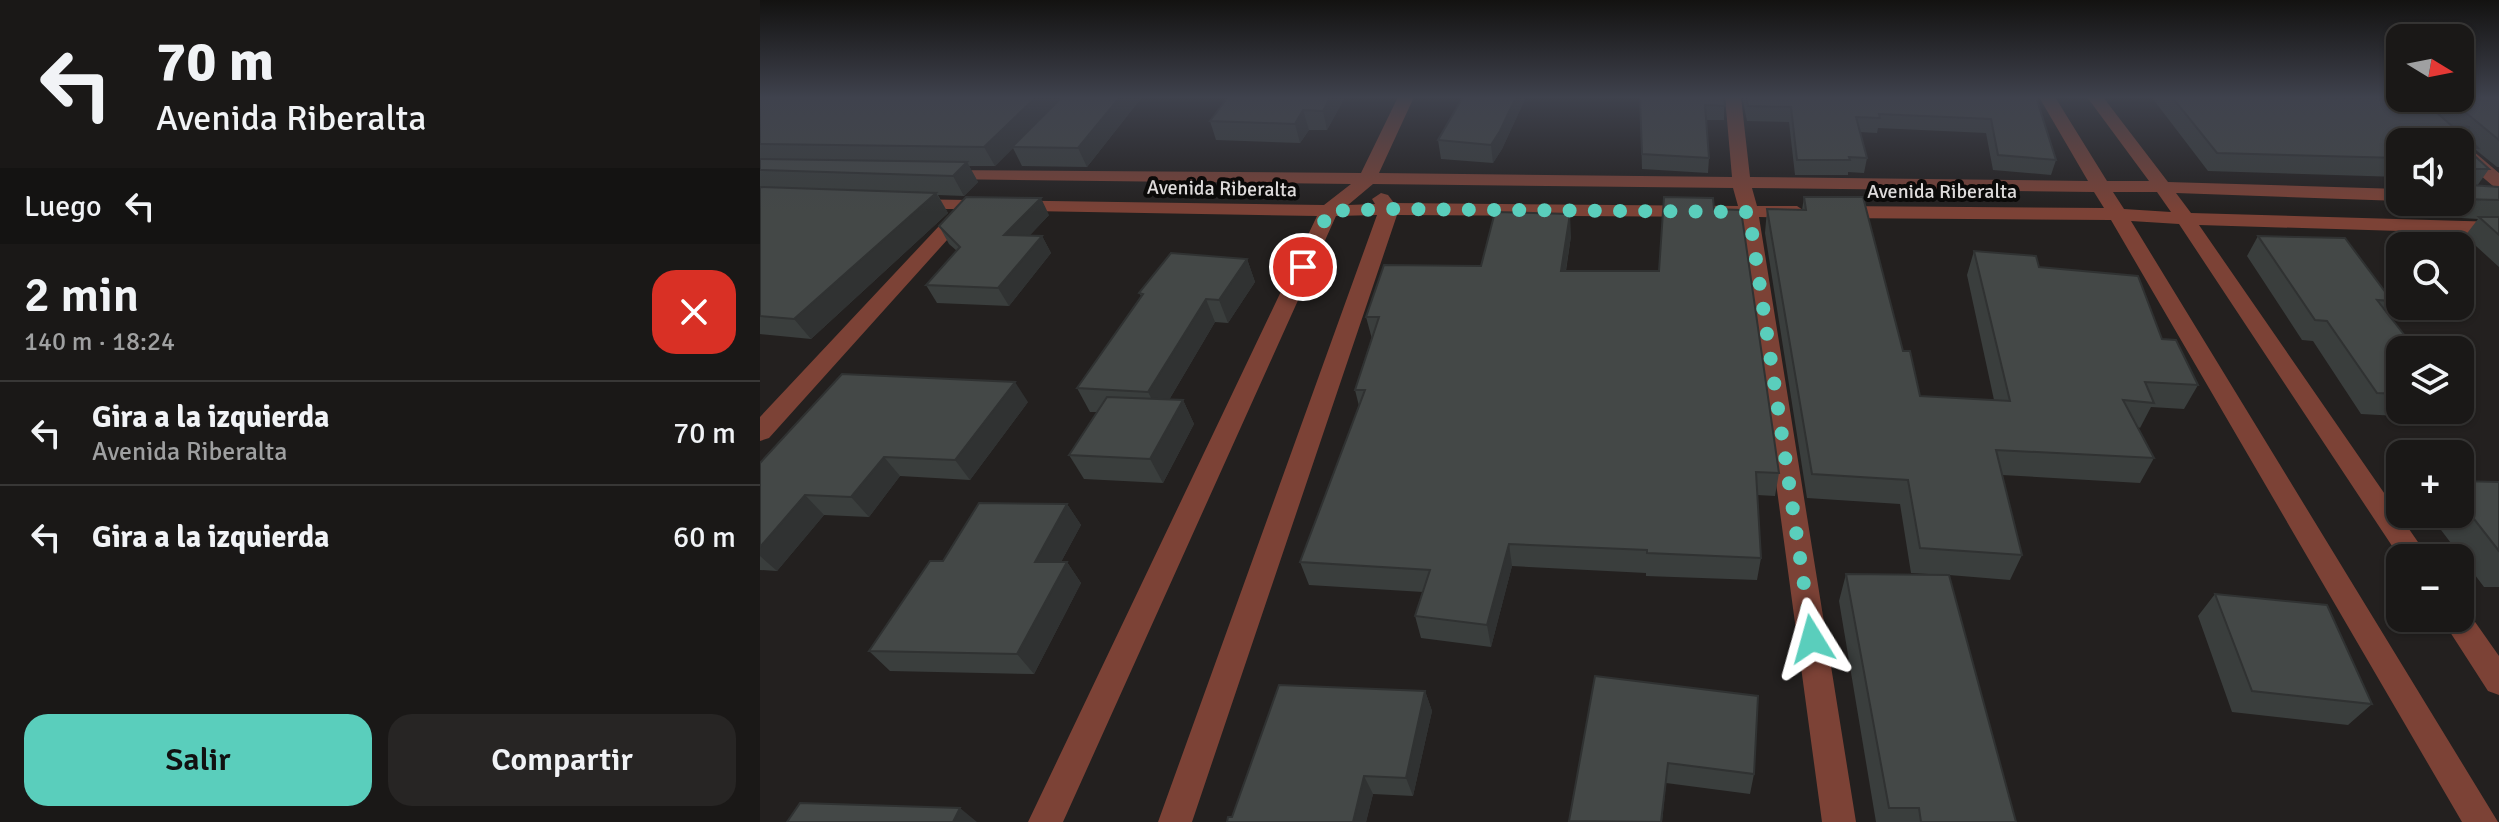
<!DOCTYPE html>
<html lang="es">
<head>
<meta charset="utf-8">
<style>
	:root { --surface:#1a1817; --page:#272524; --text:#f1f3f6; --muted:#9fa0a1; --line:#383736; --accent:#5acebc }
	body { margin:0; font-family:Signika,sans-serif; background:var(--page); color:var(--text); height:100vh; display:flex; flex-direction:column; font-size:30px; white-space:nowrap }
	* { box-sizing:border-box; margin:0 }
	p { font-size:26px; color:var(--muted) }
	.icon { flex:none; width:44px; height:44px; fill:none; stroke:currentColor; stroke-width:2; stroke-linecap:round; stroke-linejoin:round }
	.map { position:relative; flex:1; overflow:hidden }
	.drawer { display:flex; flex-direction:column; background:var(--surface); width:760px }
	.drawer>* { flex:none }
	.top-card { background:#1a1817; color:var(--text); overflow:hidden }
	.needle { width:52px; rotate:100deg }
	.fabs { position:absolute; left:1626px; top:24px; display:grid; gap:16px }
	.fabs a { display:grid; place-items:center; width:88px; height:88px; border-radius:16px; background:var(--surface); box-shadow:0 2px 6px #0004,0 0 0 2px var(--line); font-size:40px }
	.pin { position:absolute; display:grid; place-items:center; width:68px; height:68px; color:#fff; margin:-34px; border:4px solid #fff; border-radius:50%; box-shadow:0 2px 8px #0007 }
	.me { position:absolute; width:88px; margin:-44px; rotate:352deg; stroke-linejoin:round; filter:drop-shadow(0 0 6px #0008) }
	.turn { display:flex; align-items:center; gap:28px; height:168px; padding:0 24px; font-size:36px }
	.turn .icon { width:104px; height:104px; stroke-width:2.5 }
	.turn b { display:block; font-size:56px; line-height:68px }
	.then { display:flex; align-items:center; height:76px; padding:0 24px; background:#0003; gap:16px; font-size:30px }
	.round { display:grid; place-items:center; flex:none; width:84px; height:84px; border-radius:24px; background:var(--page) }
	.overview { display:flex; align-items:center; justify-content:space-between; height:136px; padding:0 24px }
	h1 { font-size:48px; font-weight:600; line-height:60px }
	.button { display:flex; gap:16px; margin-top:auto; padding:16px 24px }
	.button a { flex:1; height:92px; border-radius:24px; background:var(--accent); color:#111; font-size:32px; font-weight:600; line-height:92px; text-align:center }
	.button a+a { background:var(--page); color:var(--text) }
	ul { padding:0; list-style:none }
	li { display:flex; align-items:center; gap:24px; height:104px; padding:0 24px; border-top:2px solid var(--line) }
	li div { flex:1 }
	li b { display:block; font-size:30px }
	li em { font-style:normal }
	main { display:flex; flex:1; min-height:0 }
	.map>svg:first-child { display:block }
	.lines { fill:none; stroke-linecap:round; stroke-linejoin:round }
	.minor { fill:#7c4236; fill-rule:evenodd }
	.wall { fill:#3a3e3d }
	.shaded-wall { fill:#303232 }
	.building { fill:#444847; stroke:#303232; stroke-width:2 }
	.route { stroke:#5acebc; stroke-width:14; stroke-dasharray:0 25.2 }
	.labels { text-anchor:middle; stroke-width:8; stroke-linejoin:round; paint-order:stroke }
	.far-street-label { font-size:20px; fill:#dedbdb; stroke:#0b0a09 }
</style>
</head>
<body>
<main>
<section class="drawer">
<div class="top-card">
<div class="turn"><svg class="icon" aria-label="left" viewBox="0 0 24 24"><path d="M17 20v-9H6M10 6l-5 5 5 5"/></svg><div><b>70 m</b>Avenida Riberalta</div></div>
<div class="then">Luego<svg class="icon" aria-label="left" viewBox="0 0 24 24"><path d="M17 20v-9H6M10 6l-5 5 5 5"/></svg></div>
</div>
<div class="overview"><div><h1>2 min</h1><p>140 m · 18:24</p></div><a class="round" style="background:#d93025;color:#fff"><svg class="icon" aria-label="close" viewBox="0 0 24 24"><path d="M6 6l12 12M18 6L6 18"/></svg></a></div>
<ul>
<li><svg class="icon" aria-label="left" viewBox="0 0 24 24"><path d="M17 20v-9H6M10 6l-5 5 5 5"/></svg><div><b>Gira a la izquierda</b><p>Avenida Riberalta</p></div><em>70 m</em></li>
<li><svg class="icon" aria-label="left" viewBox="0 0 24 24"><path d="M17 20v-9H6M10 6l-5 5 5 5"/></svg><div><b>Gira a la izquierda</b></div><em>60 m</em></li>
</ul>
<div class="button"><a>Salir</a><a>Compartir</a></div>
</section>
<div class="map">
<svg width="1739" height="822" viewBox="0 0 1739 822">
	<rect width="100%" height="100%" fill="#23201f"/>
	<g class="lines">
		<!-- minor -->
		<path class="minor" d="M 638,97 L 654,97 L 619,173 L 972,177 L 965,97 L 981,97 L 990,177 L 1328,181 L 1279,97 L 1295,97 L 1347,181 L 1389,181 L 1327,97 L 1343,97 L 1408,182 L 1640,189 L 1640,201 L 1416,193 L 1431,213 L 1739,222 L 1739,234 L 1439,225 L 1669,558 L 1640,558 L 1419,224 L 1371,221 L 1738,822 L 1702,822 L 1351,220 L 1074,218 L 1065,212 L 1074,206 L 1344,208 L 1334,192 L 992,188 L 997,206 L 1037,206 L 1046,212 L 1037,218 L 999,217 L 1096,822 L 1062,822 L 980,217 L 637,215 L 432,822 L 398,822 L 617,215 L 576,216 L 303,822 L 268,822 L 557,216 L 214,210 L 9,438 L 0,441 L 0,417 L 195,209 L 150,209 L 143,207 L 141,203 L 143,199 L 564,205 L 591,184 L 183,179 L 177,178 L 174,174 L 177,170 L 601,173 ZM 613,184 L 973,188 L 978,206 L 634,203 L 628,195 L 621,193 L 612,199 L 615,204 L 588,205 ZM 1353,192 L 1397,192 L 1411,212 L 1364,209 Z
			M 1700,144 L 1706,145 L 1739,173 L 1739,187 L 1733,186 L 1700,158 Z
			M 1700,607 L 1706,609 L 1739,656 L 1739,695 L 1728,691 L 1681,618 L 1700,618 Z"/>
	</g>
	<!-- wall -->
	<path class="wall" d="M 0,97 L 382,97 L 327,167 L 262,166 L 253,148 L 235,166 L 209,166 L 218,182 L 204,196 L 178,195 L 188,213 L 51,339 L 0,334 Z
		M 585,97 L 567,130 L 549,130 L 540,143 L 456,140 L 450,121 Z
		M 703,97 L 766,97 L 742,149 L 733,163 L 681,159 L 678,140 Z
		M 880,97 L 964,97 L 964,120 L 946,120 L 949,158 L 948,173 L 882,169 Z
		M 982,97 L 1276,97 L 1296,160 L 1291,175 L 1233,170 L 1226,133 L 1118,128 L 1117,133 L 1100,132 L 1107,158 L 1104,173 L 1088,172 L 1088,175 L 1035,175 L 1029,122 L 987,121 Z
		M 1393,97 L 1739,97 L 1739,167 L 1737,167 L 1716,150 L 1713,155 L 1729,169 L 1717,186 L 1739,187 L 1739,267 L 1705,236 L 1718,219 L 1685,217 L 1669,202 L 1700,202 L 1700,142 L 1640,142 L 1640,177 L 1448,171 L 1393,99 Z
		M 1044,197 L 1143,351 L 1160,396 L 1234,400 L 1207,275 L 1214,251 L 1279,267 L 1402,339 L 1438,385 L 1424,409 L 1391,407 L 1380,428 L 1378,427 L 1394,458 L 1380,483 L 1242,475 L 1262,555 L 1250,580 L 1189,575 L 1256,822 L 1116,822 L 1079,601 L 1086,574 L 1185,575 L 1151,573 L 1140,504 L 1047,498 L 1005,233 L 1007,209 L 1042,210 Z
		M 954,209 L 1019,473 L 1015,496 L 997,495 L 1001,558 L 997,580 L 886,576 L 886,573 L 752,566 L 731,647 L 661,638 L 655,616 L 663,592 L 549,585 L 540,562 L 599,406 L 595,390 L 612,339 L 606,317 L 721,266 L 811,236 L 806,271 L 899,271 Z
		M 289,215 L 270,235 L 282,236 L 291,253 L 249,306 L 177,303 L 166,285 L 197,251 L 189,244 L 179,226 Z
		M 1498,236 L 1632,301 L 1625,310 L 1640,350 L 1640,410 L 1681,410 L 1674,418 L 1601,414 L 1553,341 L 1542,340 L 1487,256 Z
		M 487,259 L 495,282 L 468,323 L 455,322 L 409,400 L 423,400 L 434,424 L 403,483 L 324,479 L 309,455 L 337,412 L 330,412 L 317,388 L 381,296 L 379,293 Z
		M 268,402 L 210,480 L 140,476 L 109,517 L 64,515 L 17,571 L 0,570 L 0,463 Z
		M 1700,481 L 1739,482 L 1739,587 L 1724,587 L 1669,514 L 1700,514 Z
		M 307,504 L 321,525 L 301,562 L 307,562 L 321,583 L 274,674 L 130,671 L 109,651 L 183,561 Z
		M 1455,594 L 1612,704 L 1588,725 L 1472,712 L 1438,616 Z
		M 835,676 L 994,774 L 990,794 L 906,783 L 902,822 L 809,822 Z
		M 665,691 L 672,711 L 653,796 L 613,794 L 606,822 L 467,822 Z"/>
	<!-- shaded-wall -->
	<path class="shaded-wall" d="M 276,97 L 303,97 L 235,166 L 224,147 Z
		M 360,97 L 382,97 L 327,167 L 318,148 Z
		M 570,97 L 585,97 L 567,130 L 563,111 Z
		M 756,97 L 766,97 L 742,149 L 733,163 L 731,145 Z
		M 543,110 L 549,130 L 540,143 L 535,124 Z
		M 207,162 L 218,182 L 204,196 L 193,176 Z
		M 176,193 L 188,213 L 51,339 L 34,319 Z
		M 281,198 L 289,215 L 254,252 L 244,235 Z
		M 810,214 L 811,236 L 802,294 L 801,271 Z
		M 282,236 L 291,253 L 249,306 L 238,288 Z
		M 487,259 L 495,282 L 468,323 L 459,300 Z
		M 446,299 L 455,322 L 400,415 L 388,392 Z
		M 255,382 L 268,402 L 210,480 L 195,460 Z
		M 423,400 L 434,424 L 403,483 L 390,459 Z
		M 124,457 L 140,476 L 109,517 L 91,497 Z
		M 45,495 L 64,515 L 17,571 L 0,556 L 0,547 Z
		M 307,504 L 321,525 L 290,582 L 275,562 Z
		M 749,544 L 752,566 L 731,647 L 727,625 Z
		M 307,562 L 321,583 L 274,674 L 257,654 Z
		M 665,691 L 672,711 L 653,796 L 646,778 Z
		M 604,776 L 613,794 L 606,822 L 593,822 Z
		M 200,808 L 217,822 L 193,822 Z"/>
	<!-- building -->
	<path class="building" d="M 0,97 L 276,97 L 224,147 L 0,144 Z
		M 302,97 L 360,97 L 318,148 L 252,147 Z
		M 468,97 L 570,97 L 563,111 L 543,110 L 535,124 L 450,121 Z
		M 703,97 L 756,97 L 740,131 L 731,145 L 678,140 Z
		M 880,97 L 964,97 L 965,106 L 945,105 L 949,158 L 882,154 Z
		M 986,97 L 1276,97 L 1296,160 L 1238,155 L 1231,119 L 1119,114 L 1120,118 L 1096,117 L 1107,158 L 1089,157 L 1090,160 L 1037,160 L 1031,107 L 988,106 Z
		M 1412,97 L 1660,98 L 1692,126 L 1709,127 L 1710,140 L 1718,148 L 1705,147 L 1729,169 L 1711,169 L 1711,185 L 1739,187 L 1739,200 L 1700,199 L 1700,142 L 1640,142 L 1640,158 L 1457,153 Z
		M 1700,97 L 1739,97 L 1739,140 L 1688,98 Z
		M 0,159 L 207,162 L 193,176 L 0,170 Z
		M 0,187 L 176,193 L 34,319 L 0,316 Z
		M 206,197 L 281,198 L 244,235 L 282,236 L 238,288 L 166,285 L 200,247 L 179,226 Z
		M 904,197 L 953,198 L 954,209 L 981,210 L 1019,473 L 996,472 L 1001,558 L 887,553 L 887,550 L 749,544 L 727,625 L 655,616 L 670,570 L 540,562 L 605,390 L 595,390 L 619,317 L 606,317 L 624,265 L 721,266 L 735,212 L 810,214 L 801,271 L 899,271 Z
		M 1044,197 L 1103,197 L 1143,351 L 1150,351 L 1160,396 L 1250,401 L 1214,251 L 1276,256 L 1279,267 L 1378,276 L 1402,339 L 1416,340 L 1438,385 L 1385,382 L 1394,403 L 1363,400 L 1394,458 L 1236,450 L 1262,555 L 1160,548 L 1148,480 L 1052,474 L 1007,209 L 1046,210 Z
		M 1719,217 L 1739,217 L 1739,235 Z
		M 1498,236 L 1585,238 L 1632,301 L 1617,300 L 1656,350 L 1640,350 L 1640,394 L 1617,393 L 1567,321 L 1555,320 Z
		M 411,253 L 487,259 L 459,300 L 446,299 L 388,392 L 317,388 L 383,294 L 379,293 Z
		M 82,374 L 255,382 L 195,460 L 124,457 L 91,497 L 45,495 L 0,547 L 0,463 Z
		M 347,397 L 423,400 L 390,459 L 309,455 Z
		M 1700,481 L 1739,482 L 1739,551 L 1700,501 Z
		M 219,503 L 307,504 L 275,562 L 307,562 L 257,654 L 109,651 L 170,561 L 183,561 Z
		M 1086,574 L 1189,575 L 1256,822 L 1161,822 L 1159,808 L 1129,808 Z
		M 1455,594 L 1567,605 L 1612,704 L 1492,691 Z
		M 835,676 L 998,696 L 994,774 L 908,763 L 901,822 L 809,821 Z
		M 519,685 L 665,691 L 646,778 L 604,776 L 593,822 L 467,822 L 468,817 L 472,817 Z
		M 40,803 L 200,808 L 193,822 L 27,822 Z"/>
	<!-- sky -->
	<linearGradient id="sky" x2="0" y2="1"><stop stop-color="#131211"/><stop offset="0.46" stop-color="#3f424d"/><stop offset="1" stop-color="#3f424d" stop-opacity="0"/></linearGradient>
	<rect width="1739" height="212" fill="url(#sky)"/>
	<g class="lines">
		<!-- route -->
		<path class="route" d="M 543,267 L 569,211 L 629,209 L 989,212 L 1052,639"/>
	</g>
	<g class="labels">
		<!-- far-street labels -->
		<g class="far-street-label">
			<text transform="translate(462 188) rotate(1)" y="7">Avenida Riberalta</text>
			<text x="1182" y="198">Avenida Riberalta</text>
		</g>
	</g>
</svg>
<div class="fabs">
<a><svg class="needle" viewBox="-14 -14 28 28"><path d="M0-13l5 13h-10z" fill="#e53935"/><path d="M0 13l5-13h-10z" fill="#9fa0a1"/></svg></a>
<a><svg class="icon" aria-label="sound" viewBox="0 0 24 24"><path d="M4 9h4l5-4v14l-5-4H4zM17 9q2 3 0 6"/></svg></a>
<a><svg class="icon" aria-label="search" viewBox="0 0 24 24"><circle cx="10" cy="10" r="6"/><path d="M15 15l6 6"/></svg></a>
<a><svg class="icon" aria-label="layers" viewBox="0 0 24 24"><path d="M12 4l9 5-9 5-9-5zM3 14l9 5 9-5"/></svg></a>
<a>+</a>
<a>−</a>
</div>
<div class="pin" style="left:543px;top:267px;background:#d93025"><svg class="icon" aria-label="arrive" viewBox="0 0 24 24"><path d="M6 21V4h12l-3 4 3 4H6"/></svg></div>
<svg class="me" style="left:1052px;top:639px" viewBox="-20 -20 40 40"><path d="M0-17L14 15 0 8-14 15z" fill="#5acebc" stroke="#fff" stroke-width="4"/></svg>
</div>
</main>
</body>
</html>
